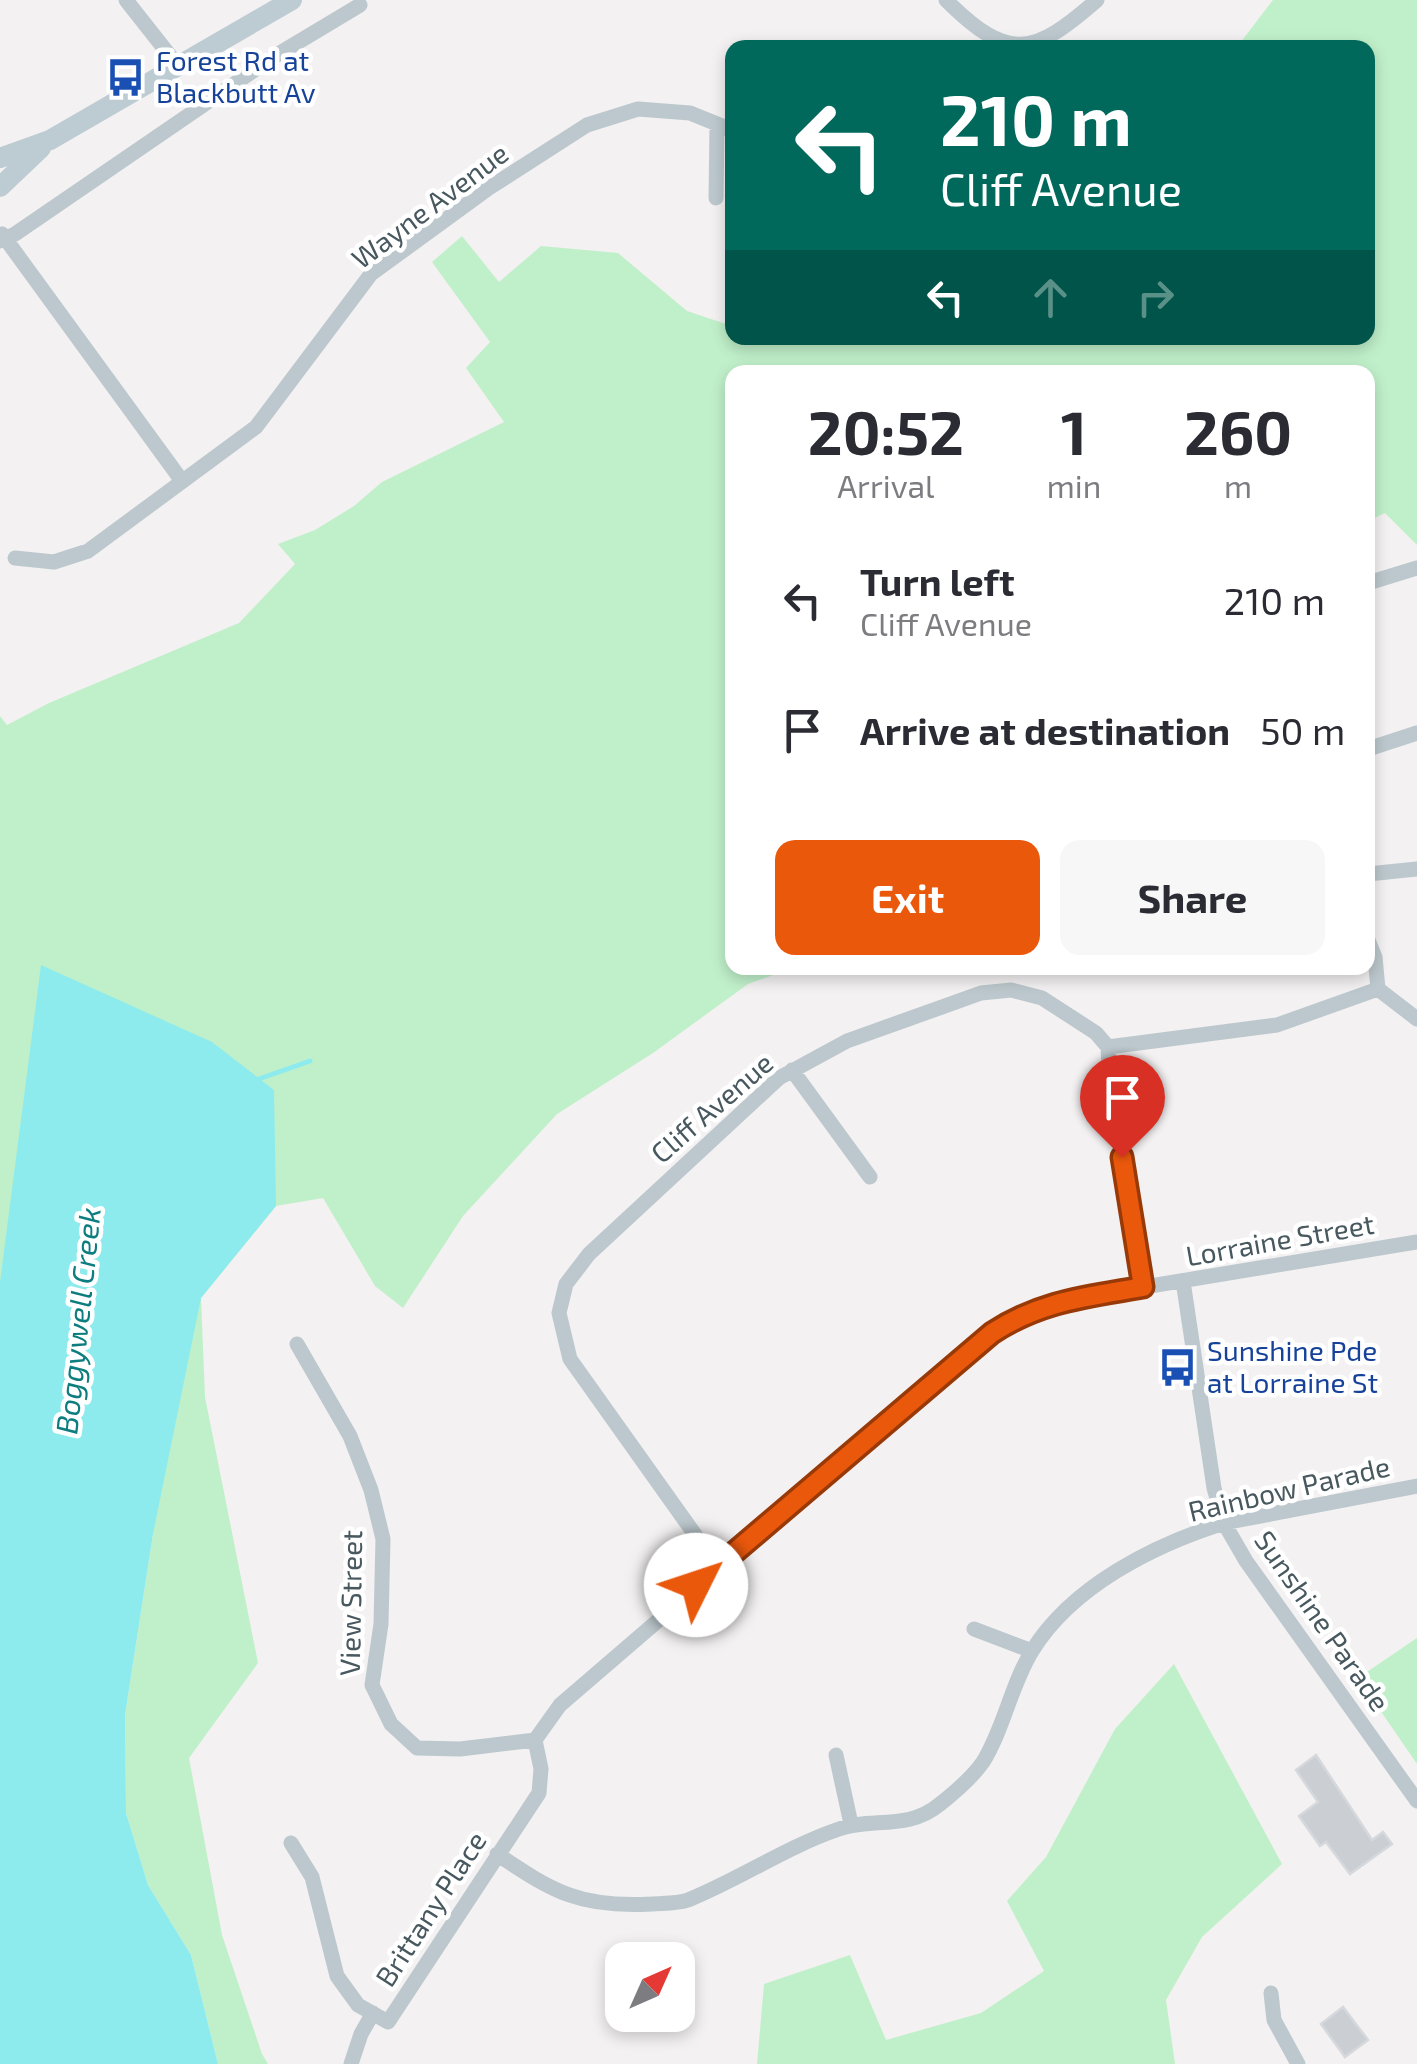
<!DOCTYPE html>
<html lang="en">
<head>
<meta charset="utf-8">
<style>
	:root { --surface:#fff; --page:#f7f7f7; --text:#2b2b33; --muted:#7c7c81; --accent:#ea580c }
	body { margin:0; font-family:"Exo 2",sans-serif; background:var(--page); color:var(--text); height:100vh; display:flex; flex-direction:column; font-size:38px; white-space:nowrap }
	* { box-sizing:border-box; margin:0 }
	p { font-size:32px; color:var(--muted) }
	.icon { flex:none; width:55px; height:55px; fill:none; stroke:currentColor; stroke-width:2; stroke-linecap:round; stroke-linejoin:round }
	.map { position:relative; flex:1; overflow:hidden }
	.details { position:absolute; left:725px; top:365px; width:650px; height:610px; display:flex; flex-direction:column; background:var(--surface); border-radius:20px; box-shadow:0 5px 15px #0003 }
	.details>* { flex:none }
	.hud { position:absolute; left:725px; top:40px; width:650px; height:305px; border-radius:20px; box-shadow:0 5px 15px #0003; background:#00695c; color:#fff; overflow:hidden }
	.needle { width:65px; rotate:45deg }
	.tools { position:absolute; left:605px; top:1942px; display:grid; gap:20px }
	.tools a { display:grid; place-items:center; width:90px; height:90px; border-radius:20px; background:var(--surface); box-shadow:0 5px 15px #0003; font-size:50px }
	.pin { position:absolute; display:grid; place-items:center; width:85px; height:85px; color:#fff; margin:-102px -42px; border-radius:50% 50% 50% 0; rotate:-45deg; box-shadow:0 0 10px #0007 }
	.pin .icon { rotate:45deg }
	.me { position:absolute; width:110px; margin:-55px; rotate:49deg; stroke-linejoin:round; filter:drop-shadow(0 0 8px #0008) }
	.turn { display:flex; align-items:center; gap:35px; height:210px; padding:0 50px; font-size:45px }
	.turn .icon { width:130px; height:130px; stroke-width:2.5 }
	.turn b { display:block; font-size:70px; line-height:85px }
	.lanes { display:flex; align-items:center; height:95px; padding:0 50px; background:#0003; justify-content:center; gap:50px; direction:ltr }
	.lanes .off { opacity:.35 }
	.eta { display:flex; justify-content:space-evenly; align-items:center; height:170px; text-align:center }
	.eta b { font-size:60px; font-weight:700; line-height:70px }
	.cta { display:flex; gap:20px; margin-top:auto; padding:20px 50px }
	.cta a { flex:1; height:115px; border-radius:20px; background:var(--accent); color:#fff; font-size:40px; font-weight:700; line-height:115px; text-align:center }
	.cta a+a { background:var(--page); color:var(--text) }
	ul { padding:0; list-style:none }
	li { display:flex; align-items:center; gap:30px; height:130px; padding:0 50px }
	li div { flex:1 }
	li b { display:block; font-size:38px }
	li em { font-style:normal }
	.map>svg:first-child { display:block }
	.green { fill:#c0f0ca }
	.water { fill:#8debed }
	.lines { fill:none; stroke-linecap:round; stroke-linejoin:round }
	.stream { stroke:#8debed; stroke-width:5 }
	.building { fill:#cbcfd3; stroke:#d5d8dc; stroke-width:2.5 }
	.street { stroke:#bcc8cd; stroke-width:15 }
	.secondary { stroke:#bdcbd2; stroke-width:20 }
	.route-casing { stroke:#983908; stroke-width:25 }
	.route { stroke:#ea580c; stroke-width:18 }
	.labels { text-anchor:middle; stroke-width:9; stroke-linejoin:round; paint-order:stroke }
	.transit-label { font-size:28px; fill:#164399; stroke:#fff; text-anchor:start }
	.street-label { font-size:28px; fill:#48585f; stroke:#fff }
	.water-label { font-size:30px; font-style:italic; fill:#0e7d7f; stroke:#fff }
</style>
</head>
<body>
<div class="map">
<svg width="1417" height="2064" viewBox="0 0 1417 2064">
	<rect width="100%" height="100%" fill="#f3f1f1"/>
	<!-- green -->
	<path class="green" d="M 1273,0 L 1417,0 L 1417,545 L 1385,513 L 1368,521 L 1368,372 L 732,372 L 732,968 L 793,968 L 748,984 L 653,1053 L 557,1114 L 463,1216 L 403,1308 L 375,1286 L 323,1198 L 276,1206 L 201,1298 L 205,1397 L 258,1663 L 189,1758 L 222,1935 L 262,2054 L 268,2064 L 218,2064 L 191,1955 L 148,1885 L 126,1813 L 125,1715 L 153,1534 L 0,1529 L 0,716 L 7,725 L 49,703 L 239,623 L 295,564 L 278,544 L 315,530 L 354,506 L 382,482 L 504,422 L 466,368 L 490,342 L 432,262 L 462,236 L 499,282 L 541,246 L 618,253 L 687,311 L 732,326 L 732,338 L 1368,338 L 1368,48 L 1237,47 Z
		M 1417,1638 L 1417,1764 L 1358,1678 Z
		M 1174,1664 L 1282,1864 L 1202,1937 L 1166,2000 L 1175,2064 L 757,2064 L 764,1984 L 850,1955 L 886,2040 L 981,2013 L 1044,1971 L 1007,1901 L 1046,1857 L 1115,1729 Z"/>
	<!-- water -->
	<path class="water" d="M 41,965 L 212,1042 L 274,1090 L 276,1206 L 201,1298 L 153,1534 L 125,1715 L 126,1813 L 148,1885 L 191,1955 L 218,2064 L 0,2064 L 0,1282 Z"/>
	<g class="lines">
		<!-- stream -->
		<path class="stream" d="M 256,1080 L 310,1061"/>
	</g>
	<!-- building -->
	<path class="building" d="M 1316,1755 L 1372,1840 L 1383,1832 L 1392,1844 L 1350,1874 L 1326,1842 L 1320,1846 L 1299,1816 L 1318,1802 L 1296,1770 Z
		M 1343,2007 L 1368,2040 L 1345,2057 L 1321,2024 Z"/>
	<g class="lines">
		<!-- street -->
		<path class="street" d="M 126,0 L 178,66
			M 946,0 C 1009,63 1034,55 1097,0
			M 716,198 L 717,124
			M 2,234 L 182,481
			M 0,241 L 15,234 L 275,56 L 360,5
			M 15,558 L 54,562 L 88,551 L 256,427 L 371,274 L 489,188 L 587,125 L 638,109 L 690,113 L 732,130
			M 1368,583 L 1417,568
			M 1368,749 L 1417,733
			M 1368,874 L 1417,869
			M 1368,940 L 1375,957 L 1378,989
			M 1108,1047 L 1277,1025 L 1378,989 L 1417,1019
			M 792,1070 L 870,1177
			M 1183,1281 L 1214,1488 L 1224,1523 L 1246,1561 L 1417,1801
			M 297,1344 L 350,1436 L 371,1490 L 383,1539 L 381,1624 L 372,1685 L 391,1724 L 417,1748 L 460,1749 L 535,1740
			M 718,1567 L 570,1359 L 559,1313 L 566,1284 L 589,1254 L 779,1078 L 847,1041 L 981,993 L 1011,990 L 1042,998 L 1096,1033 L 1108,1047 L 1110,1085 L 1143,1287
			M 974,1629 L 1032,1651
			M 535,1740 L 560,1705 L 992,1333 L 1013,1319 L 1053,1302 L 1417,1242
			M 836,1755 L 851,1824
			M 291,1843 L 312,1877 L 337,1976 L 358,2005 L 388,2022 L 539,1793 L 541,1769 L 535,1740
			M 497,1854 C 553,1892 581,1908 651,1904 C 663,1903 677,1904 688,1900 C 740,1879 786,1847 839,1829 C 871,1817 908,1831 940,1804 C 954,1793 973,1776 983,1762 C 1004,1728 1011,1685 1032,1651 C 1072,1586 1154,1545 1224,1523 L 1417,1486
			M 1271,1993 L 1274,2020 L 1298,2064
			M 351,2064 L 361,2034 L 373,2013"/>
		<!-- secondary -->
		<path class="secondary" d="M 0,158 L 50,140 L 292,0
			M 0,187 L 41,148"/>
	</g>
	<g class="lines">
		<defs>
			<path id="route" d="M 696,1585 L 992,1333 C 1041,1301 1086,1297 1143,1287 L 1122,1157"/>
		</defs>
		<!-- route casing -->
		<use href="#route" class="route-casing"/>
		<!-- route -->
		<use href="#route" class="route"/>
	</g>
	<!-- icons -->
	<defs>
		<symbol id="bus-bare" viewBox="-9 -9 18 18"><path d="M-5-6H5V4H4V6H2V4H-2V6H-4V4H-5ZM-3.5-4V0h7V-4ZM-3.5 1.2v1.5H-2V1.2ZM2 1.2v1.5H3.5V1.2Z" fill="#1a4fb4" stroke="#fff" stroke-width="2.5" paint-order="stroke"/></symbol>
	</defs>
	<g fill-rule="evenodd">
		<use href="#bus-bare" x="98" y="50" width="55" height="55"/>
		<use href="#bus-bare" x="1150" y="1340" width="55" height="55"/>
	</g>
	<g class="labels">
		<!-- transit labels -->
		<g class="transit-label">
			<text x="156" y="71">Forest Rd at<tspan x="156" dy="32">Blackbutt Av</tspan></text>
			<text x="1207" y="1361">Sunshine Pde<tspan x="1207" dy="32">at Lorraine St</tspan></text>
		</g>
		<!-- street labels -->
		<g class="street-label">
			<text transform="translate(430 206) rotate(-37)" y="10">Wayne Avenue</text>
			<text transform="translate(712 1108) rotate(-41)" y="10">Cliff Avenue</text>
			<text transform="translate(1280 1240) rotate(-10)" y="10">Lorraine Street</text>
			<text transform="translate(1289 1489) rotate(-13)" y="10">Rainbow Parade</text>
			<text transform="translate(351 1603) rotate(-89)" y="10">View Street</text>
			<text transform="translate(1322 1621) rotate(55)" y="10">Sunshine Parade</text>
			<text transform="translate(431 1909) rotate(-57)" y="10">Brittany Place</text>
		</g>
		<!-- water labels -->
		<g class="water-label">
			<text transform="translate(79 1321) rotate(-84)" y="10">Boggywell Creek</text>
		</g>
	</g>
</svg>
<div class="tools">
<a><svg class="needle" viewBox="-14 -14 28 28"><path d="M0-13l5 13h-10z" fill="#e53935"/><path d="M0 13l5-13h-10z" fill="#7c7c81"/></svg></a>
</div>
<div class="pin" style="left:1122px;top:1157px;background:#d93025"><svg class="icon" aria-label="arrive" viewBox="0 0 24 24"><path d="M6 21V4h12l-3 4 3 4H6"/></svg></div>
<svg class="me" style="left:696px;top:1585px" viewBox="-20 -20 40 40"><circle r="19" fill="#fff"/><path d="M0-13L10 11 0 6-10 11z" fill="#ea580c"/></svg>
<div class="hud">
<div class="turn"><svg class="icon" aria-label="left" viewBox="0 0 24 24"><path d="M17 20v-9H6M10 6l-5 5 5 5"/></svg><div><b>210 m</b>Cliff Avenue</div></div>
<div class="lanes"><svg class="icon" aria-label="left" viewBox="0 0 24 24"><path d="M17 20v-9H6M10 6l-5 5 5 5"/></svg><svg class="icon off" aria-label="ahead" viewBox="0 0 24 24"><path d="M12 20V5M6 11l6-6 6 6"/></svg><svg class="icon off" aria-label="right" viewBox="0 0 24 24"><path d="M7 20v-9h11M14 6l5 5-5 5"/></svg></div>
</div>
<section class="details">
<div class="eta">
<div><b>20:52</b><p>Arrival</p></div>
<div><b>1</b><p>min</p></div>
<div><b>260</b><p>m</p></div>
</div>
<ul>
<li><svg class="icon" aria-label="left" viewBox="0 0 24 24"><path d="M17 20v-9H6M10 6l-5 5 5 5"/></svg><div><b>Turn left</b><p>Cliff Avenue</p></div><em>210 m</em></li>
<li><svg class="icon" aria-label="arrive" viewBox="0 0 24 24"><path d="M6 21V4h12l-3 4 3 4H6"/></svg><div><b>Arrive at destination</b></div><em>50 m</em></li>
</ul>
<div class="cta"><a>Exit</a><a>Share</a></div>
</section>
</div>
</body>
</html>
